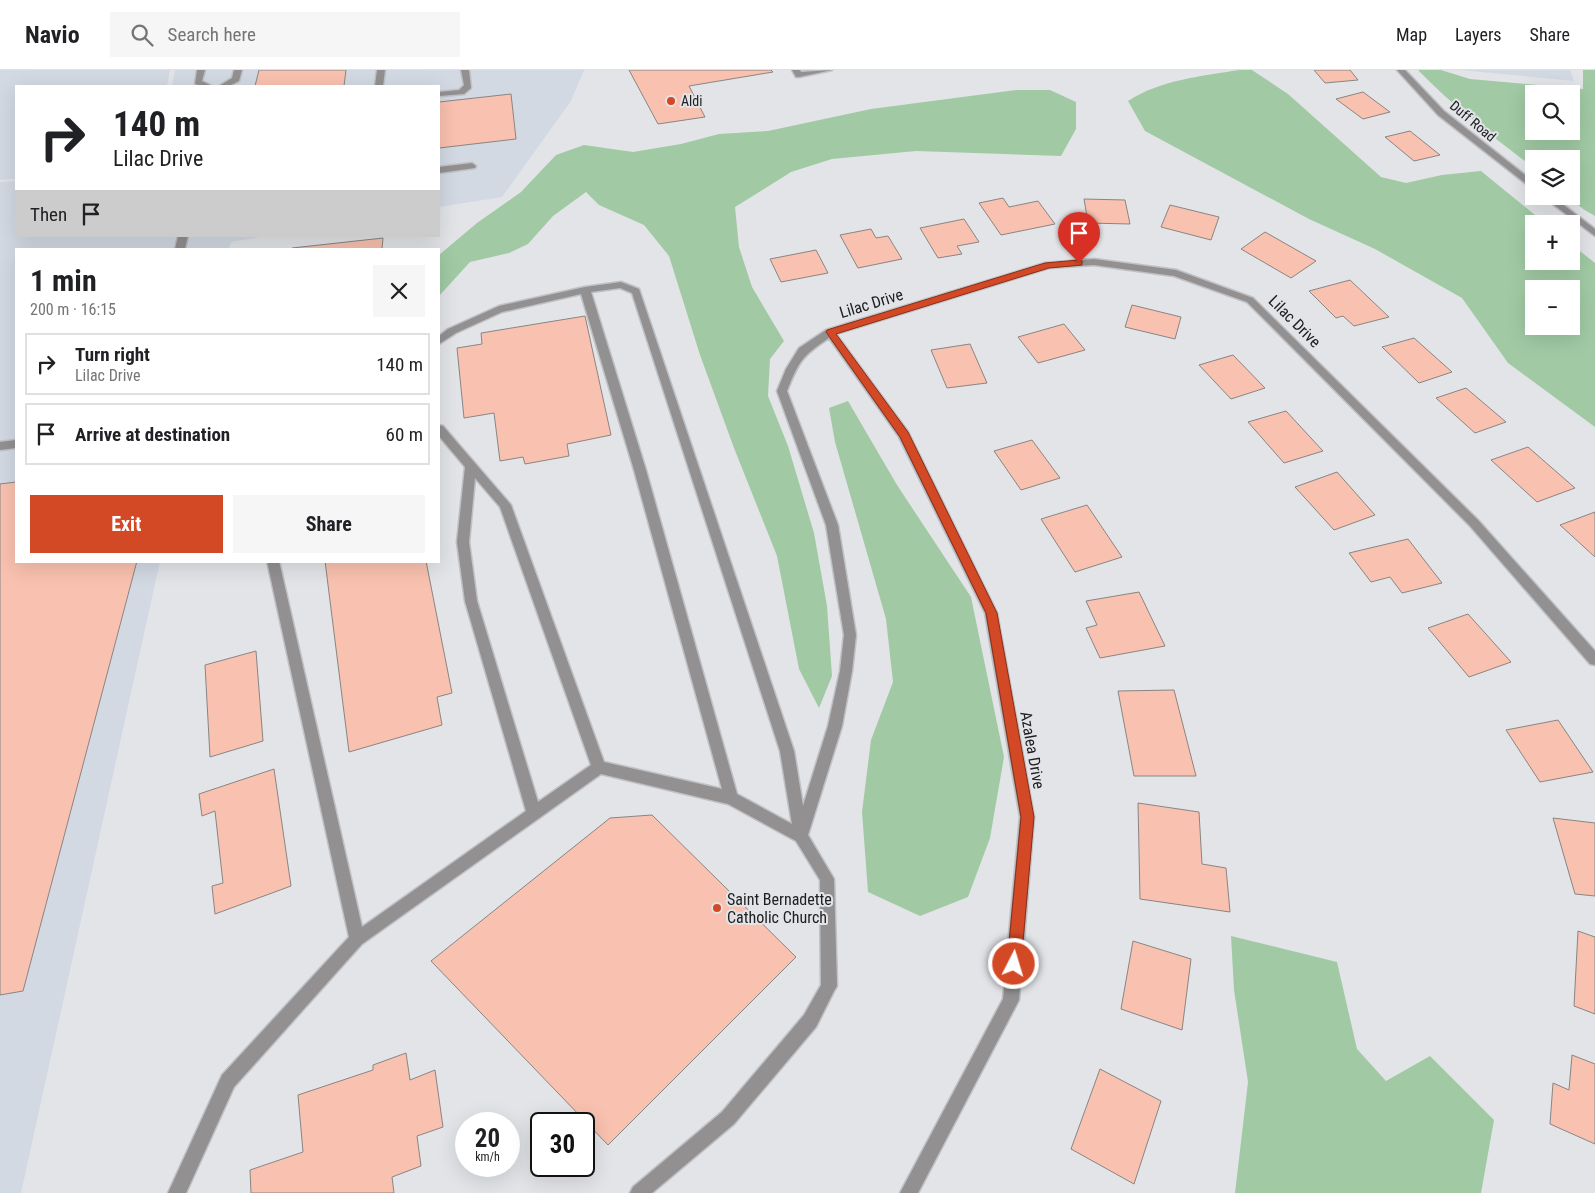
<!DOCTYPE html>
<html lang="en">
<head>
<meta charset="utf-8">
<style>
	:root { --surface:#fff; --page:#f6f6f6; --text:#202124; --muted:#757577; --line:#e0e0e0; --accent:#d34926 }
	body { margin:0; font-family:"Roboto Condensed",sans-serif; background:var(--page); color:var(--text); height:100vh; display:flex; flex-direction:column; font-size:19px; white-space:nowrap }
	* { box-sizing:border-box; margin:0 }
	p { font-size:16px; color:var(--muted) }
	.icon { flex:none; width:28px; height:28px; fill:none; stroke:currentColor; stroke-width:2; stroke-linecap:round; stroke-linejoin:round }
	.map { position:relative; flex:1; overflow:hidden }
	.side { position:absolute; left:15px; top:178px; width:425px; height:315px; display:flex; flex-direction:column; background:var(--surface); border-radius:0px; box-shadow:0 5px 20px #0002 }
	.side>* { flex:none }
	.hud { position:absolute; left:15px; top:15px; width:425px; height:152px; border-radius:0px; box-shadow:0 5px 20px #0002; background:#fff; color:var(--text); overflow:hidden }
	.tools { position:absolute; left:1525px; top:15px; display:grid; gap:10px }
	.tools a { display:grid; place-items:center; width:55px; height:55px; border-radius:0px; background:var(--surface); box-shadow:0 5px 20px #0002; font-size:25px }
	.speed { position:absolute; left:455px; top:1042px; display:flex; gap:10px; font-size:25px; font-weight:700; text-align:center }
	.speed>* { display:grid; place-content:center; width:65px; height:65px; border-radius:50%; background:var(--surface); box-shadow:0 5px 20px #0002; line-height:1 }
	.speed small { font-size:12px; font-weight:400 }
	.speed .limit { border:2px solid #111; border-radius:8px; background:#fff; color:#111 }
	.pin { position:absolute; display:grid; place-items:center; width:42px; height:42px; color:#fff; margin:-51px -21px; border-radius:50% 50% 50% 0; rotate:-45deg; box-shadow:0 0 5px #0007 }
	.pin .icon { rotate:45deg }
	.me { position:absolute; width:55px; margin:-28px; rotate:5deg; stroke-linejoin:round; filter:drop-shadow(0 0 4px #0008) }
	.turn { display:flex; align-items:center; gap:18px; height:105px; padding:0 15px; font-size:22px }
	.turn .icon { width:65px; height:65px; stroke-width:2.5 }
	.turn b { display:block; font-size:35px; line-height:42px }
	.then { display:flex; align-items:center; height:48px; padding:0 15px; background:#0003; gap:10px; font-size:19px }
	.round { display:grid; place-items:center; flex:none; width:52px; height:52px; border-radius:0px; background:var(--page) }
	.head { display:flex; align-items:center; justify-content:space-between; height:85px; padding:0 15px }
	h1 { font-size:30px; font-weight:700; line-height:38px }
	.button { display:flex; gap:10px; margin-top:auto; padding:10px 15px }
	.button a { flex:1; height:58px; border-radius:0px; background:var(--accent); color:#fff; font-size:20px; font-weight:700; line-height:58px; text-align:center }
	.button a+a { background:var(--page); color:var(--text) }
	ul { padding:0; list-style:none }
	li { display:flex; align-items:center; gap:15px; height:62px; margin:0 10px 8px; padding:0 5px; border:2px solid var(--line); border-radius:0px }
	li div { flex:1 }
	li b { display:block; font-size:19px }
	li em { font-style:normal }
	header { display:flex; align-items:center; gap:30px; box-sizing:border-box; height:70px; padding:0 25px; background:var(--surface); border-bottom:1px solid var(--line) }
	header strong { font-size:24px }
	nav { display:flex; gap:28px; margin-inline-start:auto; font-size:18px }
	.search { width:350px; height:45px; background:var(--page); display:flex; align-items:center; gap:12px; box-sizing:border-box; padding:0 18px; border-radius:0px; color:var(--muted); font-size:19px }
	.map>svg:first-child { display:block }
	.built { fill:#d2d9e2 }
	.green { fill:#a1caa4; fill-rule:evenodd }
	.building { fill:#f9c1af; stroke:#898584 }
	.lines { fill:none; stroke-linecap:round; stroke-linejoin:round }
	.minor-casing { stroke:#bfc1c4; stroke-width:3 }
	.minor { fill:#929091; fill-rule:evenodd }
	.route { fill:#d34926; stroke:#892f19 }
	.poi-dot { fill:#d34926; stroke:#e2e4e8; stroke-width:2 }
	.labels { text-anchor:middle; stroke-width:4; stroke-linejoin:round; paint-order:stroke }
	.far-poi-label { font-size:14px; fill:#202022; stroke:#e2e4e8; text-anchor:start }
	.far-street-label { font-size:14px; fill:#202022; stroke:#e2e4e8 }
	.street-label { font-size:16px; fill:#202022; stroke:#e2e4e8 }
	.poi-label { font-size:16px; fill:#202022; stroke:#e2e4e8; text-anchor:start }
</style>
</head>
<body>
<header>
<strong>Navio</strong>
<div class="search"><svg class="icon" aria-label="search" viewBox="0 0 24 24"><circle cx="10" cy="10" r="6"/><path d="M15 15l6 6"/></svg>Search here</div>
<nav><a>Map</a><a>Layers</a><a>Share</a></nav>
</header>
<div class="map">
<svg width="1595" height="1123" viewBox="0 0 1595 1123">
	<rect width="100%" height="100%" fill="#e2e4e8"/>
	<!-- built -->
	<path class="built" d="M 0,0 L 170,0 L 167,16 L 16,16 L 16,109 L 0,110 Z
		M 175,0 L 584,0 L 571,31 L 502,127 L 439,137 L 439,16 L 172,16 Z
		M 1461,0 L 1570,0 L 1574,11 Z
		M 16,111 L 16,166 L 266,166 L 231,172 L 229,179 L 16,179 L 16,491 L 160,491 L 21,1123 L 0,1123 L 0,112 Z"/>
	<!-- green -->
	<path class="green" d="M 1239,0 L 1252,0 L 1288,24 L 1381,107 L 1406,113 L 1442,105 L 1481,101 L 1546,154 L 1534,154 L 1534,191 L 1571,191 L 1571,174 L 1595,193 L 1595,357 L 1508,293 L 1462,228 L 1375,179 L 1309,149 L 1145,61 L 1128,31 C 1160,10 1202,6 1239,0 ZM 1534,219 L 1571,219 L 1571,256 L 1534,256 Z
		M 1418,0 L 1441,0 L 1470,9 L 1583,19 L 1583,0 L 1595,0 L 1595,146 L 1583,139 L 1567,126 L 1571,126 L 1571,89 L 1534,89 L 1534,98 C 1493,67 1454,37 1418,0 ZM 1534,24 L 1571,24 L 1571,61 L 1534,61 Z
		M 1050,20 L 1076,32 L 1076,59 L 1061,86 L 916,81 L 832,89 L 791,102 L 735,137 L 739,177 L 752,217 L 784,271 L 770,289 L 768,326 L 788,376 L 814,463 L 827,536 L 832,606 L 819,638 L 799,599 L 777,486 L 734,378 L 700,285 L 669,186 L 644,155 L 599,135 L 586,122 L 553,146 L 528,174 L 509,183 L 470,192 L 439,226 L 439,185 L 477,153 L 521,122 L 556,85 L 584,75 L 633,82 L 681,74 L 719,64 L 768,61 L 871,39 L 1016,20 Z
		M 848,331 L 897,415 L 971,527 L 1004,687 L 990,768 L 968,827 L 920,846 L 868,822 L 862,742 L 871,670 L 893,612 L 886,549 L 835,372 L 829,338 Z
		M 1231,866 L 1337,892 L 1357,979 L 1386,1011 L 1430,986 L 1494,1050 L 1481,1123 L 1235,1123 L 1248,1012 L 1234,920 Z"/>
	<!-- building -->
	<path class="building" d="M 259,0 L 346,0 L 344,16 L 255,16 Z
		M 629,0 L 771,0 L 773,2 L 689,16 L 705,47 L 658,54 Z
		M 1314,0 L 1350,0 L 1358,10 L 1325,13 Z
		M 1363,22 L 1390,42 L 1363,49 L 1336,29 Z
		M 511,24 L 516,69 L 439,78 L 439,32 Z
		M 1410,61 L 1440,85 L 1414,91 L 1385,67 Z
		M 1003,128 L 1009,137 L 1038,131 L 1055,154 L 1001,165 L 979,133 Z
		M 1084,129 L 1125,130 L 1130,154 L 1088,153 Z
		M 1170,135 L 1219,147 L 1211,170 L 1161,157 Z
		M 964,149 L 979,172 L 957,176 L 962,184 L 938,188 L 920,158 Z
		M 871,159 L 876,168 L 888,166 L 902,189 L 858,198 L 840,165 Z
		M 1265,162 L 1316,191 L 1291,208 L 1241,179 Z
		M 383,168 L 382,179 L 292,179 L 292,178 Z
		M 816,180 L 828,203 L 781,212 L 770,189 Z
		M 1350,210 L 1389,247 L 1354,256 L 1343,246 L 1336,248 L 1309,221 Z
		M 1132,235 L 1181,247 L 1175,269 L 1125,257 Z
		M 585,246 L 611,365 L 567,374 L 569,386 L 525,394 L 523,387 L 500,391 L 494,343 L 464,348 L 457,278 L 482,274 L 481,263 Z
		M 1064,254 L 1085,280 L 1038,293 L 1018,267 Z
		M 1414,268 L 1452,302 L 1419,313 L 1382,277 Z
		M 970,274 L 987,313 L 947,318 L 931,280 Z
		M 1233,285 L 1265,318 L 1231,329 L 1199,295 Z
		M 1466,318 L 1506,352 L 1475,363 L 1436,328 Z
		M 1286,341 L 1323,381 L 1284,393 L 1248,352 Z
		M 1032,370 L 1060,408 L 1021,420 L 994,381 Z
		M 1528,377 L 1575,418 L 1537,432 L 1491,390 Z
		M 1337,402 L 1375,445 L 1334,460 L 1295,417 Z
		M 16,412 L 16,491 L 137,491 L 23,921 L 0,925 L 0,414 Z
		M 1087,435 L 1122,487 L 1075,502 L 1041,449 Z
		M 1595,442 L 1595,487 L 1560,455 Z
		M 1408,469 L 1442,513 L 1402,523 L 1390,507 L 1371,512 L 1349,483 Z
		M 325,491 L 426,491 L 452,623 L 437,627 L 442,655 L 349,682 Z
		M 1139,522 L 1165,576 L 1100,588 L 1086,558 L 1097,555 L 1086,531 Z
		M 1468,544 L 1511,592 L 1469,607 L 1428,558 Z
		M 256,581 L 263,671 L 210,687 L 205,595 Z
		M 1174,620 L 1196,706 L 1134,706 L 1118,621 Z
		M 1558,650 L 1593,702 L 1540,712 L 1506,660 Z
		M 274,699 L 291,816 L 215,844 L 212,816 L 223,813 L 215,741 L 202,746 L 199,724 Z
		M 1138,733 L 1199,742 L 1202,794 L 1226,798 L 1230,842 L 1140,829 Z
		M 652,745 L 796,887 L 608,1075 L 431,891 L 610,748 Z
		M 1553,748 L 1595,753 L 1595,826 L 1575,824 Z
		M 1578,861 L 1595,867 L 1595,944 L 1574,936 Z
		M 1133,871 L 1191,889 L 1182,960 L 1121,939 Z
		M 406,983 L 410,1010 L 435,1000 L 443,1057 L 417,1066 L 421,1096 L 392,1107 L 394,1123 L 251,1123 L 250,1100 L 303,1082 L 298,1025 L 373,1000 L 373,995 Z
		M 1572,985 L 1595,994 L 1595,1074 L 1550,1054 L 1553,1013 L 1569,1020 Z
		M 1100,999 L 1161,1031 L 1134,1114 L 1071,1079 Z"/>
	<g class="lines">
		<defs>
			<path id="minor" d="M 197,0 L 205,0 L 202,11 L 212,16 L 202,16 L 195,14 Z
				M 234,0 L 242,0 L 239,11 L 229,16 L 219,16 L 232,8 Z
				M 377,0 L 385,0 L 383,16 L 375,16 Z
				M 461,0 L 469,0 L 471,18 L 464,24 L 439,26 L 439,22 L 459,20 L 464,15 Z
				M 792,0 L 800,0 L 801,2 L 832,0 L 799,7 L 796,7 Z
				M 1397,0 L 1405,0 L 1444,41 L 1534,112 L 1534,120 L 1438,45 Z
				M 472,93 L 476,96 L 475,98 L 439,103 L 439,97 Z
				M 1542,126 L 1552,126 L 1595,159 L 1595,166 Z
				M 178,166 L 188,166 L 185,179 L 175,179 Z
				M 1094,189 L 1176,200 L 1253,228 L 1478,450 L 1595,581 L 1595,595 L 1590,594 L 1470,456 L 1247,232 L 1174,206 L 1094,195 L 1049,198 L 836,264 L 908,362 L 997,543 L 1034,747 L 1019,930 L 918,1123 L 900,1123 L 1003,929 L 1020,747 L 985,543 L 899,367 L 829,268 C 802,286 799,291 787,321 L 838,455 L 856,565 L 852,601 L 842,656 L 808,765 L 834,809 L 837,916 L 834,921 L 816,957 L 734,1054 L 652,1123 L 630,1123 L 633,1117 L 722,1042 L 804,945 L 821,915 L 820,810 L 796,771 L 728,734 L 601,704 L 362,874 L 234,1017 L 186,1123 L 168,1123 L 222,1005 L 349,867 L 267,491 L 279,491 L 362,857 L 526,741 L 465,531 L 457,472 L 465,397 L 439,366 L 439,355 L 443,356 L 511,435 L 604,692 L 722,719 L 634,400 L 581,224 L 502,242 L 456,263 L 439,274 L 439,266 L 448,259 L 499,236 L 585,217 L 621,212 L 639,219 L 794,681 L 803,736 L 828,656 L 840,601 L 844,565 L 826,455 L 777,321 L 786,299 L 799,278 L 826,260 L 1045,193 ZM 620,218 L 632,223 L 780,681 L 792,754 L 737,724 L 646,400 L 591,222 ZM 475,408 L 500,437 L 591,695 L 538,732 L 477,531 L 469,472 Z
				M 16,370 L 16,378 L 0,380 L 0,372 Z"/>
		</defs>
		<!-- minor casing -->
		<use href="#minor" class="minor-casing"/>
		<!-- minor -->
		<use href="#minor" class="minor"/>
	</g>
	<!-- route -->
	<path class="route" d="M 1079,190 L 1082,191 L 1082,195 L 1049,198 L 836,264 L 908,362 L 997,543 L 1034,747 L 1021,894 L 1019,899 L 1014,901 L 1009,899 L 1007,894 L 1021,747 L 986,543 L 900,367 L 826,262 L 827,260 L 1045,193 Z"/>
	<!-- markers -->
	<g class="poi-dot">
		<circle cx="671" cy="31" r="5"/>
		<circle cx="717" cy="838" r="5"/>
	</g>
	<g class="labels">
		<!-- far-poi labels -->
		<g class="far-poi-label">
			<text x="681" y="36">Aldi</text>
		</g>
		<!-- far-street labels -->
		<g class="far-street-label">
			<text transform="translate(1473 51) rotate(40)" y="5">Duff Road</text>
		</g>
		<!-- street labels -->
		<g class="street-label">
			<text transform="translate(871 233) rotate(-17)" y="6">Lilac Drive</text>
			<text transform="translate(1295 251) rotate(45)" y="6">Lilac Drive</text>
			<text transform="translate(1033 680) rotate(80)" y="6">Azalea Drive</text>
		</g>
		<!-- poi labels -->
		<g class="poi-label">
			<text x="727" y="835">Saint Bernadette<tspan x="727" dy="18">Catholic Church</tspan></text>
		</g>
	</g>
</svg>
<div class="tools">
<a><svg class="icon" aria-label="search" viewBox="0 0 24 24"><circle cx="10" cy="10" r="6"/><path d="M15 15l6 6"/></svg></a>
<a><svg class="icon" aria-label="layers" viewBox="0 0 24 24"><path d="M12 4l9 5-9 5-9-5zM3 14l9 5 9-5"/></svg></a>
<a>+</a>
<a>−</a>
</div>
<div class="speed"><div>20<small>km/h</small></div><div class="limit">30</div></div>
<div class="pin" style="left:1079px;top:193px;background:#d93025"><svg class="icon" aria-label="arrive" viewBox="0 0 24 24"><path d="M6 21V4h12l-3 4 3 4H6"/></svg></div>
<svg class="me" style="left:1014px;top:894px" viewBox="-20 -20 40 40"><circle r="17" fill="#d34926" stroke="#fff" stroke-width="3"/><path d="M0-11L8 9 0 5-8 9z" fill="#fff"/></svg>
<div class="hud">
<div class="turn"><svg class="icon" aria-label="right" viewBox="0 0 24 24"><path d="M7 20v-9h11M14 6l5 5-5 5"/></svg><div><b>140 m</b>Lilac Drive</div></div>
<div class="then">Then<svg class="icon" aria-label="arrive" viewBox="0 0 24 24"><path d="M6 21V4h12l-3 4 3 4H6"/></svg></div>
</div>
<section class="side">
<div class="head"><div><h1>1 min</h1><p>200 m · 16:15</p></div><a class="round"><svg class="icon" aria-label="close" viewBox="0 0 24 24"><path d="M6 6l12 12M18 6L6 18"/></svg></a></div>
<ul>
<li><svg class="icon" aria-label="right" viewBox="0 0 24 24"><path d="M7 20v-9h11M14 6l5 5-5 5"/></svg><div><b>Turn right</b><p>Lilac Drive</p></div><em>140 m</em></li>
<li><svg class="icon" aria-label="arrive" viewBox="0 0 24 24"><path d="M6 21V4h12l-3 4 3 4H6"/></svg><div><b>Arrive at destination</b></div><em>60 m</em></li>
</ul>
<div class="button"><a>Exit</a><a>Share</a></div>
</section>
</div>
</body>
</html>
